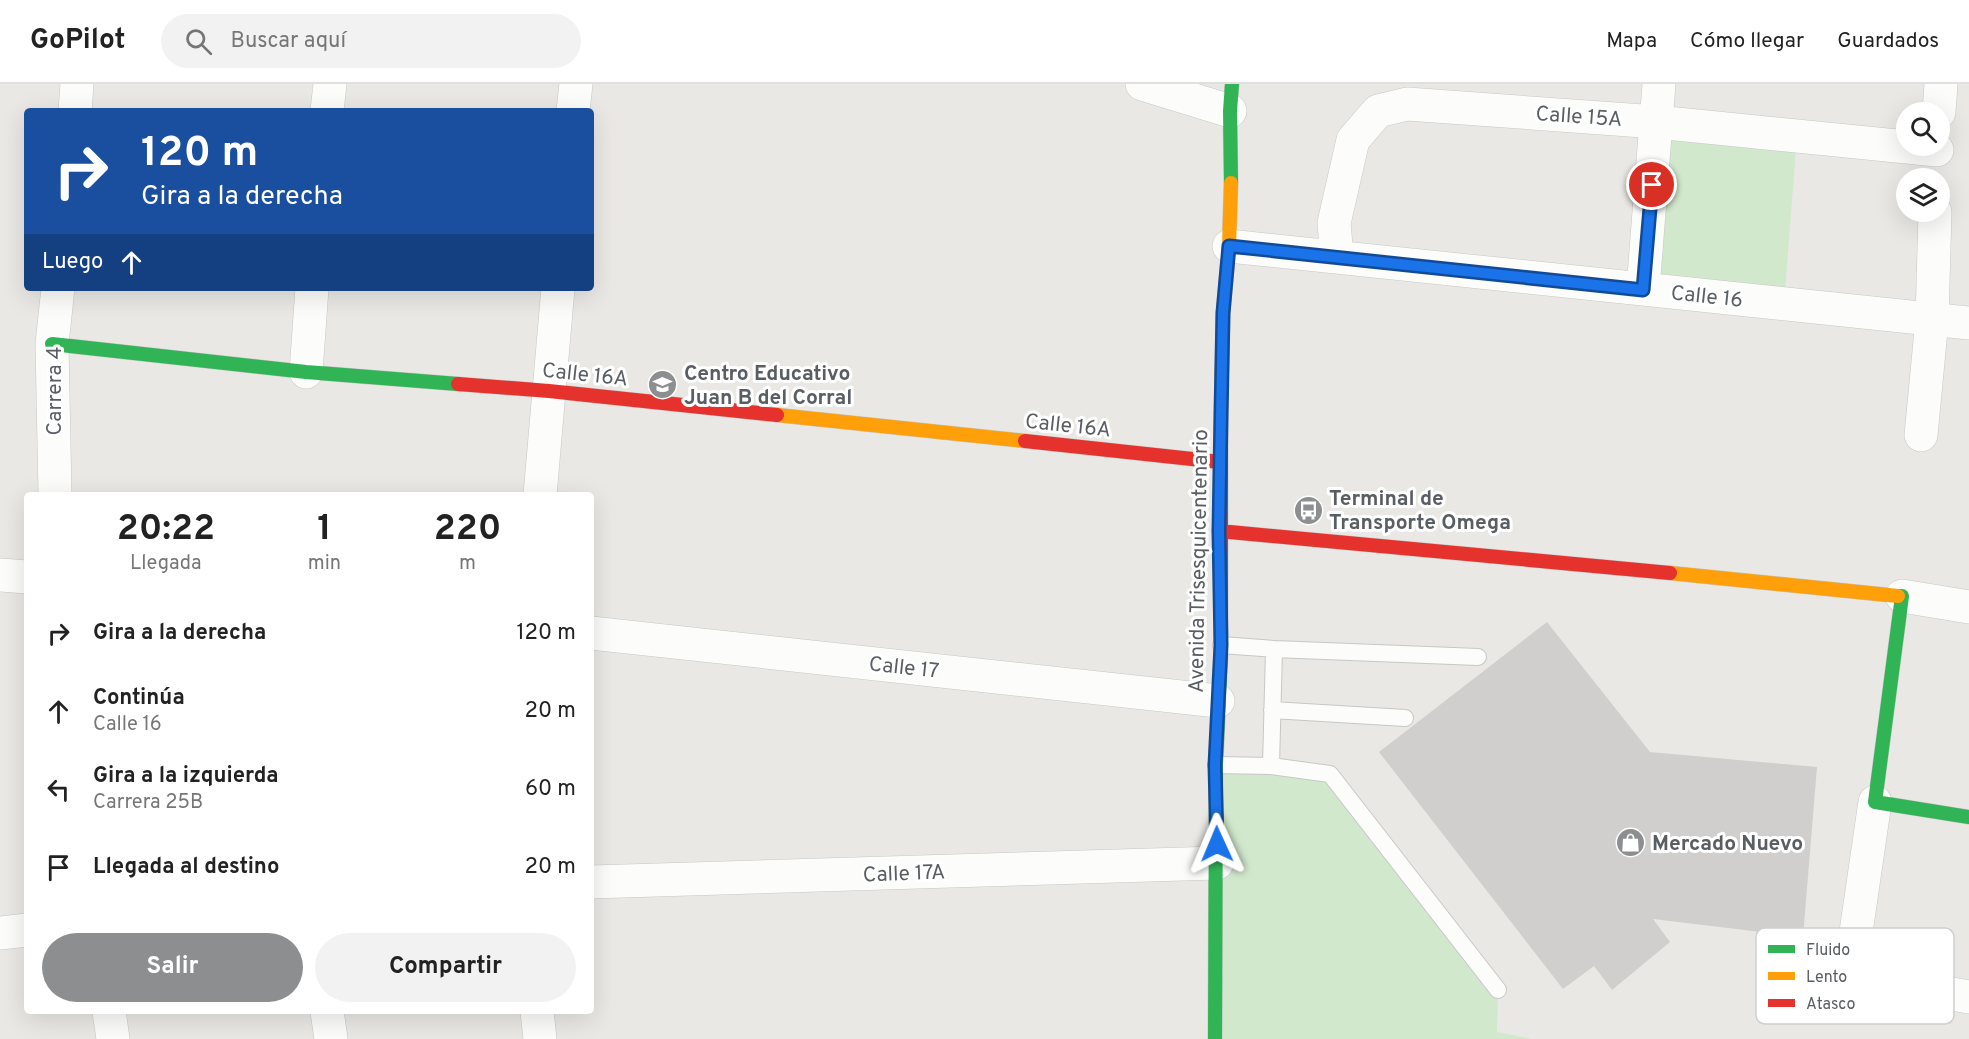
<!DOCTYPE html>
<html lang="es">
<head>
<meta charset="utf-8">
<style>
	:root { --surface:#fff; --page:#f2f2f2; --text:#222; --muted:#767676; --line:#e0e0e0; --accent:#8c8e90 }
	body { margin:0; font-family:Overpass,sans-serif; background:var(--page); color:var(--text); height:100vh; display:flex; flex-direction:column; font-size:22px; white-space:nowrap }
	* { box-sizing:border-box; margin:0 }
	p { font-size:20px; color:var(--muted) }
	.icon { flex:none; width:33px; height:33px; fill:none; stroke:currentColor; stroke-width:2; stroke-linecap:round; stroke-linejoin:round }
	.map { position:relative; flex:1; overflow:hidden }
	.side { position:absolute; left:24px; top:408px; width:570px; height:522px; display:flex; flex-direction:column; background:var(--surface); border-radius:6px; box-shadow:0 6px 24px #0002 }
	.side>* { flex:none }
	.guide { position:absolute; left:24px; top:24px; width:570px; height:183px; border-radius:6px; box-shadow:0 6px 24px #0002; background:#1a4fa0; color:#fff; overflow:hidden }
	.tools { position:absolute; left:1896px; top:18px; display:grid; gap:12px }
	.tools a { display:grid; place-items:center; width:54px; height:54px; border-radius:50%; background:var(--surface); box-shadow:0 6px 24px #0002; font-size:30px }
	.pin { position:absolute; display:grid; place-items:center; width:51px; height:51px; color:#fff; margin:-26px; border:3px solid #fff; border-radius:50%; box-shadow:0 2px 6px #0007 }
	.me { position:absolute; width:66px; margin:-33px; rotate:359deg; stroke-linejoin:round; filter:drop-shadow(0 0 4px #0008) }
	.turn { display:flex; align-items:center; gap:21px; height:126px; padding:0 18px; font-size:27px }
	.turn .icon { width:78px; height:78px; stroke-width:2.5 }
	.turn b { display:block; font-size:42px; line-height:51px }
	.then { display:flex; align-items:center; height:57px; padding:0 18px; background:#0003; gap:12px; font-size:22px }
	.eta { display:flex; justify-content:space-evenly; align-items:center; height:102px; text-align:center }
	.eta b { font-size:36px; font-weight:700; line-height:42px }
	.cta { display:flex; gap:12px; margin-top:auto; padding:12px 18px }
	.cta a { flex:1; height:69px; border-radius:36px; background:var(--accent); color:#fff; font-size:24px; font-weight:700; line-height:69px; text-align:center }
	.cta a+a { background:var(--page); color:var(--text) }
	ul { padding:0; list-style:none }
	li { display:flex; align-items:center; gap:18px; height:78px; padding:0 18px }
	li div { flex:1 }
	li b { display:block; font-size:22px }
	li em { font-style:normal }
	header { display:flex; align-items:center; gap:36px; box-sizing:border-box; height:84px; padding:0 30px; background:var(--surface); border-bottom:2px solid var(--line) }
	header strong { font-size:28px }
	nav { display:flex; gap:33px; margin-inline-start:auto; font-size:21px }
	.search { width:420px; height:54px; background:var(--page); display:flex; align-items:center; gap:15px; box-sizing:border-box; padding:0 21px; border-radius:33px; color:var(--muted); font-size:22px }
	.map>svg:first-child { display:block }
	.green { fill:#d2e8cd }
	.building { fill:#d1cfcd }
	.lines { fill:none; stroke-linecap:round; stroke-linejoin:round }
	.lane-casing { stroke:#c6c7c7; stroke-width:18 }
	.street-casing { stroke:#c6c7c7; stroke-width:34 }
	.fast-casing { stroke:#c7c7c7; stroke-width:15 }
	.slow-casing { stroke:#c7c7c7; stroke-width:15 }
	.jam-casing { stroke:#c7c7c7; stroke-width:15 }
	.lane { stroke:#fcfcfb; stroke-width:16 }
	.street { stroke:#fcfcfb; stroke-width:33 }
	.fast { stroke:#30b455; stroke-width:14 }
	.slow { stroke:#ff9f0a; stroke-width:14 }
	.jam { stroke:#e5322d; stroke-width:14 }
	.route-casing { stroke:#114b97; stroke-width:15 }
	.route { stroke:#1a73e8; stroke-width:10 }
	.labels { text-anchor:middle; stroke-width:6; stroke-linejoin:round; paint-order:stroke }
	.street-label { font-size:21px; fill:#595e63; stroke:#fff }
	.poi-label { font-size:21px; font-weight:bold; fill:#595e63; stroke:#fff; text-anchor:start }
	.key { fill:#fff; stroke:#cdcfd0; stroke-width:1.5 }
	.key-label { font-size:16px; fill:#595e63 }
</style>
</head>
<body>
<header>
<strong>GoPilot</strong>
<div class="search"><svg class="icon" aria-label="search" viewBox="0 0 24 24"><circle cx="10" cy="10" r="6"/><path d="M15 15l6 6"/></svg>Buscar aquí</div>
<nav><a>Mapa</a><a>Cómo llegar</a><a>Guardados</a></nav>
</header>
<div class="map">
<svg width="1969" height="955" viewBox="0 0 1969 955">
	<rect width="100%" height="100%" fill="#eae8e4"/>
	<!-- green -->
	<path class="green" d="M 1657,38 L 1797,53 L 1784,220 L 1643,205 Z
		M 1216,681 L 1330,690 L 1498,906 L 1497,948 L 1532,955 L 1215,955 Z"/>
	<!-- building -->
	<path class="building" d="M 1547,538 L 1650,668 L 1817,683 L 1803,853 L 1653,835 L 1670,858 L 1612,906 L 1594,882 L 1563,905 L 1379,668 Z"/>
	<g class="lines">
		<defs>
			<path id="lane" d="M 1221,561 L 1274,565 L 1478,573
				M 1272,626 L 1405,634
				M 1216,681 L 1271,682 L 1330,690 L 1498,906
				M 1271,682 L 1274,565"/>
			<path id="street" d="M 1142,0 L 1230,27
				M 75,27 L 77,0
				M 327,27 L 330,0
				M 573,27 L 576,0
				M 1939,28 L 1941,0
				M 1229,162 L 1969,239
				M 1337,173 L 1334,139 L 1353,56 L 1378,27 L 1407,20 L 1657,38 L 1937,66
				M 1643,205 L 1659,0
				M 306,288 L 312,204
				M 1921,351 L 1932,236 L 1935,128
				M 55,411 L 52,260 L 58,204
				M 540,411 L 558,204
				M 0,491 L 27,493
				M 1902,512 L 1969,523
				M 591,549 L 1218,617
				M 1875,718 L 1856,848 L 1859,878 L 1868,889 L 1884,898 L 1969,913
				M 591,798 L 1217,779
				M 0,849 L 27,846
				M 109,927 L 113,955
				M 327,927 L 331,955
				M 537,927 L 540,955"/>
			<path id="fast" d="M 1231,99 L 1230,27 L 1232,0
				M 52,260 L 306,288 L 458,300
				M 1898,512 L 1902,512 L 1875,718 L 1969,733
				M 1215,955 L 1216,681 L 1221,569"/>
			<path id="slow" d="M 1221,328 L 1223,229 L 1229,162 L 1231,99
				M 777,331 L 1025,357
				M 1670,489 L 1898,512"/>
			<path id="jam" d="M 458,300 L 549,307 L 777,331
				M 1025,357 L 1220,378
				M 1219,447 L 1670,489
				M 1221,569 L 1221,328"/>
		</defs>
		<!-- lane casing -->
		<use href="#lane" class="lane-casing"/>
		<!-- street casing -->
		<use href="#street" class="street-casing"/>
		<!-- fast casing -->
		<use href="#fast" class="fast-casing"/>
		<!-- slow casing -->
		<use href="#slow" class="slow-casing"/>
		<!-- jam casing -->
		<use href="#jam" class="jam-casing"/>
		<!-- lane -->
		<use href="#lane" class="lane"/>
		<!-- street -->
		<use href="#street" class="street"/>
		<!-- fast -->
		<use href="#fast" class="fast"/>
		<!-- slow -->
		<use href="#slow" class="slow"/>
		<!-- jam -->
		<use href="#jam" class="jam"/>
	</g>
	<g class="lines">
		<defs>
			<path id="route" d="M 1217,760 L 1215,681 L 1221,561 L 1219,447 L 1221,332 L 1223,229 L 1229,162 L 1643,206 L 1652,101"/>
		</defs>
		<!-- route casing -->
		<use href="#route" class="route-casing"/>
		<!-- route -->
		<use href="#route" class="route"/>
	</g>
	<!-- icons -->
	<defs>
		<symbol id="school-disc" viewBox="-11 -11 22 22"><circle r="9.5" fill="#8c8e90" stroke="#fff"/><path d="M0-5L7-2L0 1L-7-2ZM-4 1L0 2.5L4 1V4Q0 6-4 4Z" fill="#fff"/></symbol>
		<symbol id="bus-disc" viewBox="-11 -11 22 22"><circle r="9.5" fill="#8c8e90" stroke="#fff"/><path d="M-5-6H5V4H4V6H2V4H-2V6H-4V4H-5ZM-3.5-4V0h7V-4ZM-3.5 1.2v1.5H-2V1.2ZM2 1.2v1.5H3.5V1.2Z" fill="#fff"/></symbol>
		<symbol id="shop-disc" viewBox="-11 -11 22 22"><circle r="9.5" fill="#8c8e90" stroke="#fff"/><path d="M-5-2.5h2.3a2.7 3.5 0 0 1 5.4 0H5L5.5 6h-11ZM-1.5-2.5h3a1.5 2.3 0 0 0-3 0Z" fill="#fff"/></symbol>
	</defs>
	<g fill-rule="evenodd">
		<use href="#school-disc" x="646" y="284" width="33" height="33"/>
		<use href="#bus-disc" x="1292" y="410" width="33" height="33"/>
		<use href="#shop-disc" x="1614" y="742" width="33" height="33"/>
	</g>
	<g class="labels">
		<!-- street labels -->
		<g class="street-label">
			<text transform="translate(1579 32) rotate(4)" y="7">Calle 15A</text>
			<text transform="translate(1707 212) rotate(6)" y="7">Calle 16</text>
			<text transform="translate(585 290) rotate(6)" y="7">Calle 16A</text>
			<text transform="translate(54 307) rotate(-90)" y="7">Carrera 4</text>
			<text transform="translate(1068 341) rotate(6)" y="7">Calle 16A</text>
			<text transform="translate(1198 477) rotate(-89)" y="7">Avenida Trisesquicentenario</text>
			<text transform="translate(904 583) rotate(6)" y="7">Calle 17</text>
			<text transform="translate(904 789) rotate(-2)" y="7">Calle 17A</text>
		</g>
		<!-- poi labels -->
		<g class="poi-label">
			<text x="684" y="296">Centro Educativo<tspan x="684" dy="24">Juan B del Corral</tspan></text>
			<text x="1329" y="421">Terminal de<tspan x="1329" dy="24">Transporte Omega</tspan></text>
			<text x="1652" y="766">Mercado Nuevo</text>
		</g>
	</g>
	<!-- legend -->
	<rect x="1756" y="844" width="198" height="96" rx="9" class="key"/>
	<rect x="1768" y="861" width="27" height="8" fill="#30b455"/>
	<rect x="1768" y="888" width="27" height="8" fill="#ff9f0a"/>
	<rect x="1768" y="915" width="27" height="8" fill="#e5322d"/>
	<g class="key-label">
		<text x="1806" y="871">Fluido</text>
		<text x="1806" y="898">Lento</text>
		<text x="1806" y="925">Atasco</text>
	</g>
</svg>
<div class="tools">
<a><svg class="icon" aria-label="search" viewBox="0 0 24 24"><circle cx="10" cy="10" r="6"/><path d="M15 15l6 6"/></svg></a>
<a><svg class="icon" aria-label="layers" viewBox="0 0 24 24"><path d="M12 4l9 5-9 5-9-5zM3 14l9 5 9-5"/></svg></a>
</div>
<div class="pin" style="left:1652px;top:101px;background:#d93025"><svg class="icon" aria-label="arrive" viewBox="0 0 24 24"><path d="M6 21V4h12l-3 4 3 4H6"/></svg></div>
<svg class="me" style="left:1217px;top:760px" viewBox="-20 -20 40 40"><path d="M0-17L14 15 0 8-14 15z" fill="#1a73e8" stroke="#fff" stroke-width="4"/></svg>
<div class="guide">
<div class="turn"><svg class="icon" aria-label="right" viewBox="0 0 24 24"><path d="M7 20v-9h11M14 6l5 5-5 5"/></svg><div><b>120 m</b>Gira a la derecha</div></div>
<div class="then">Luego<svg class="icon" aria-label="ahead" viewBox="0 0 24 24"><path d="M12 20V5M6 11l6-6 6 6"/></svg></div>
</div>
<section class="side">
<div class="eta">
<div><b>20:22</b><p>Llegada</p></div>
<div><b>1</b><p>min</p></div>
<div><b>220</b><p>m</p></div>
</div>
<ul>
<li><svg class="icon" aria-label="right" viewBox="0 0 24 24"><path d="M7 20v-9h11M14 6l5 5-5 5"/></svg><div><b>Gira a la derecha</b></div><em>120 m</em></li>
<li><svg class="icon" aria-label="ahead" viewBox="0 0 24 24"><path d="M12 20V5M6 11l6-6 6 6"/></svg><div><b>Continúa</b><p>Calle 16</p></div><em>20 m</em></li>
<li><svg class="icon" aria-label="left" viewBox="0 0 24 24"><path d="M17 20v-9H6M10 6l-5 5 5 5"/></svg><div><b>Gira a la izquierda</b><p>Carrera 25B</p></div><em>60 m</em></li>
<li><svg class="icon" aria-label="arrive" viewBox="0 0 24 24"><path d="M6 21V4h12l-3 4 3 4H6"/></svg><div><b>Llegada al destino</b></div><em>20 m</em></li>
</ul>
<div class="cta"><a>Salir</a><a>Compartir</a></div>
</section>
</div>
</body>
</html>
